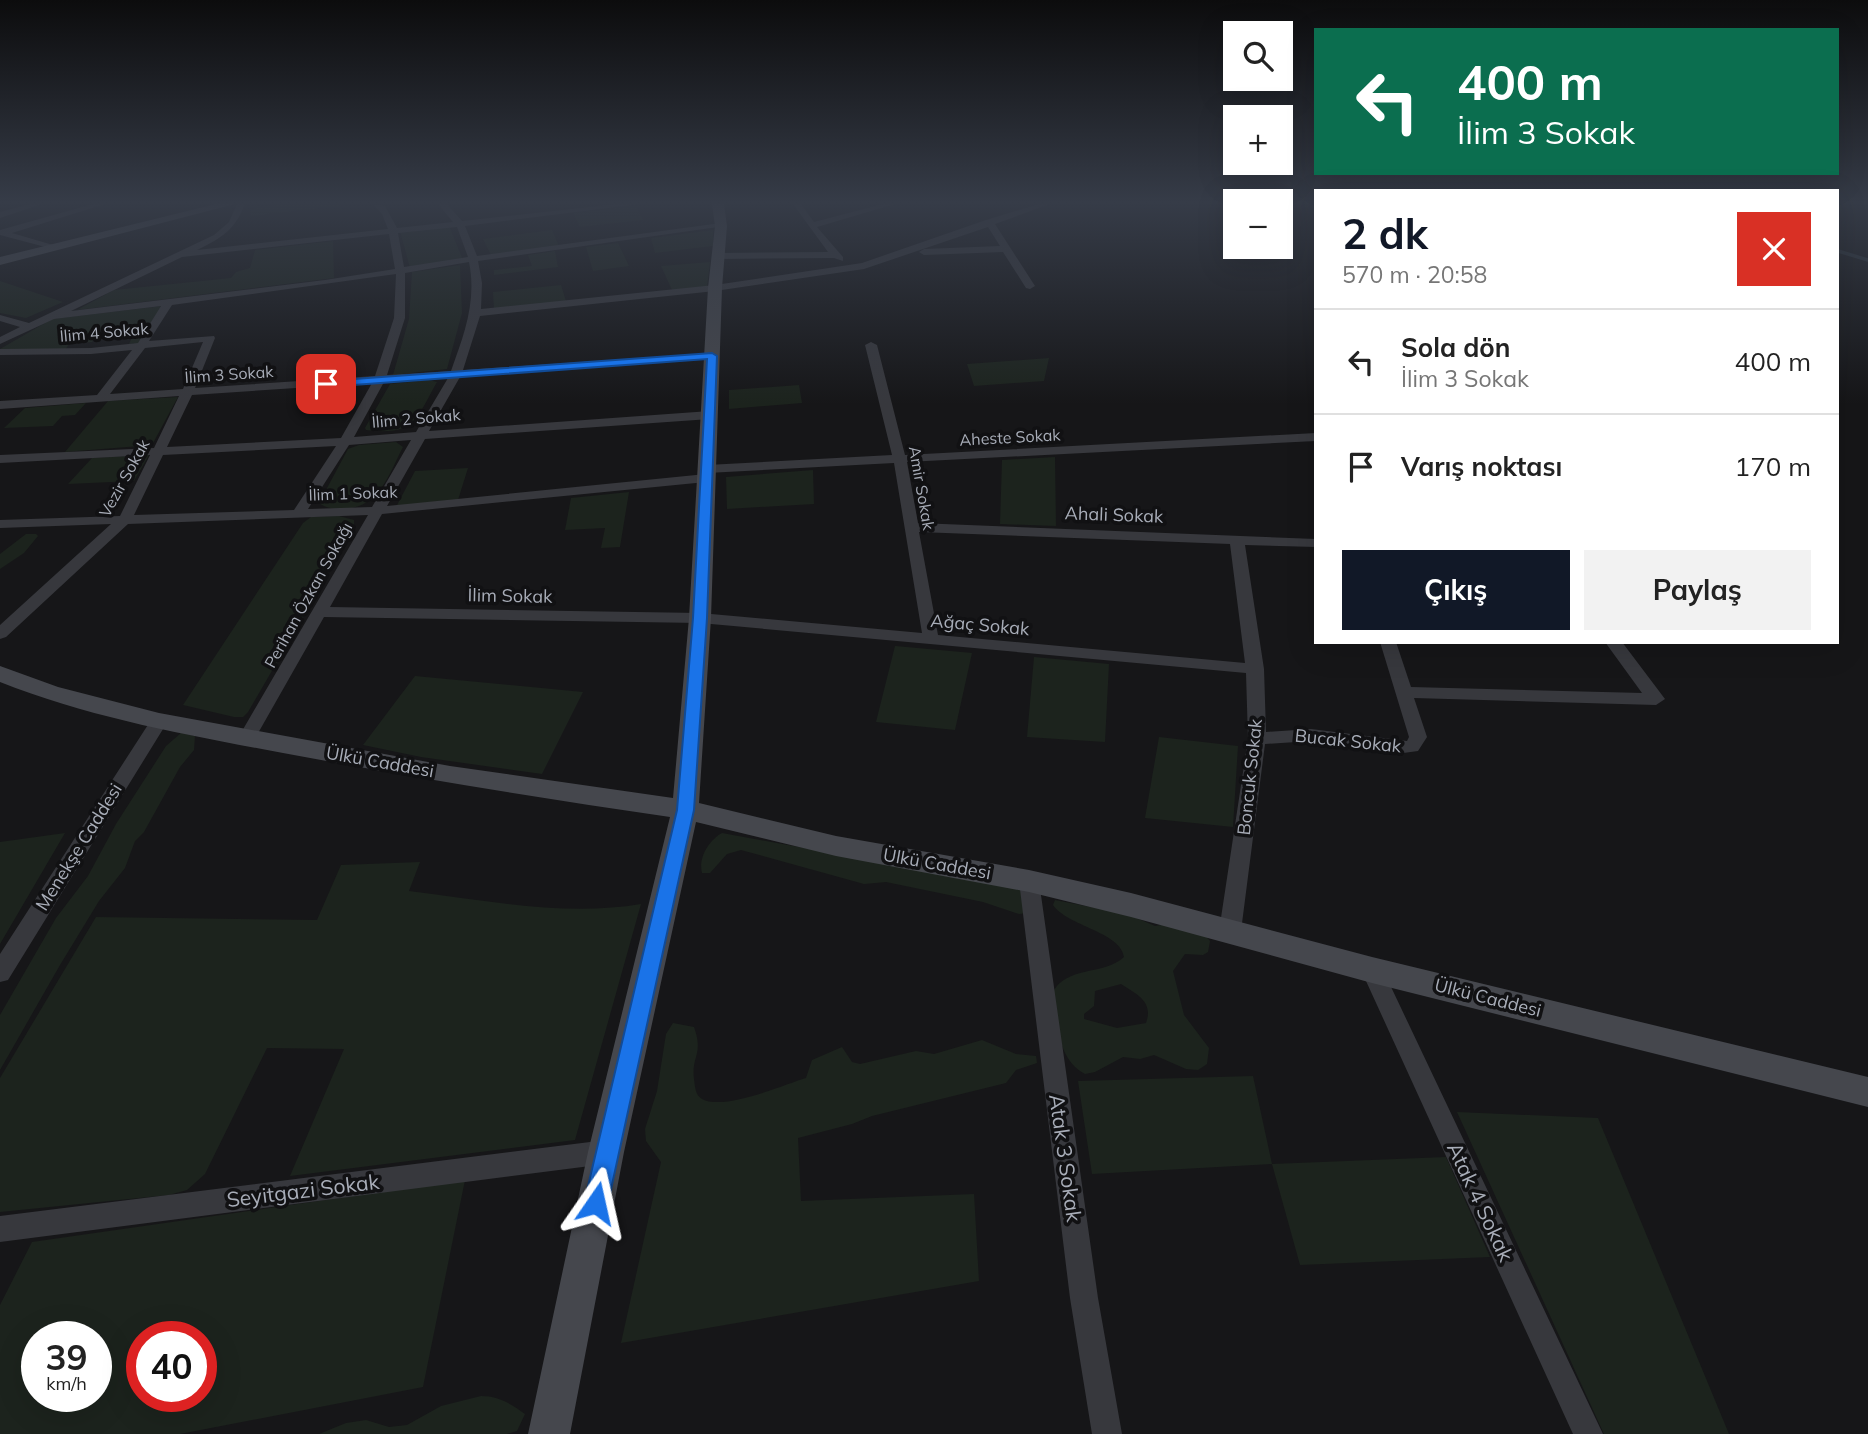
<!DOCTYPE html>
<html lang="tr">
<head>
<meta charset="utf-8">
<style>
	:root { --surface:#fff; --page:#f2f2f2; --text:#222; --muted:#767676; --line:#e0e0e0; --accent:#111827 }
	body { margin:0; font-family:Mulish,sans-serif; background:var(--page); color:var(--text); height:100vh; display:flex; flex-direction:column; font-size:26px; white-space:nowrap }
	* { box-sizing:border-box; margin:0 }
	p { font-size:23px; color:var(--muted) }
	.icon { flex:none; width:38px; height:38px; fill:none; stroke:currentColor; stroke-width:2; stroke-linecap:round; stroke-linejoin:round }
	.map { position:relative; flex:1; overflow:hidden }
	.panel { position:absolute; left:1314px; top:189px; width:525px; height:455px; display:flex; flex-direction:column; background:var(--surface); border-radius:0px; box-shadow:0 7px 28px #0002 }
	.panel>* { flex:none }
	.top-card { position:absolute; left:1314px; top:28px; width:525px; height:147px; border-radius:0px; box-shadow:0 7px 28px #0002; background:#0b6e4f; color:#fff; overflow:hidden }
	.tools { position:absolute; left:1223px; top:21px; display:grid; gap:14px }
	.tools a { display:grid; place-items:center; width:70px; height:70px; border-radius:0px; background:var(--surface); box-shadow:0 7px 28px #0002; font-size:35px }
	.speed { position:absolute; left:21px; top:1321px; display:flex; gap:14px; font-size:35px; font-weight:700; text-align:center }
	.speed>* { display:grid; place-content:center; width:91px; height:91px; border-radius:50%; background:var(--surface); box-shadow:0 7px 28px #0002; line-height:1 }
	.speed small { font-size:18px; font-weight:400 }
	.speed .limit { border:10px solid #d22; background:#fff; color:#111 }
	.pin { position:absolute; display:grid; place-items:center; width:60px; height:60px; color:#fff; margin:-30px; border-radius:14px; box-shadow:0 4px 10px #0006 }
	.me { position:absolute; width:77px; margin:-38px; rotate:11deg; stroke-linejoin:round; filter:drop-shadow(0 0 5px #0008) }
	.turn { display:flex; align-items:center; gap:24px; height:147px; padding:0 28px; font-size:32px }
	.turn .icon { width:91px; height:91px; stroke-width:2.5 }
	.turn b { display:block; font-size:49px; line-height:60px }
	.round { display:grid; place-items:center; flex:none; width:74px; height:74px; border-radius:0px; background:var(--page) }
	.headline { display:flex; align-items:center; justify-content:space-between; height:119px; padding:0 28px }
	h1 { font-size:42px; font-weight:700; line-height:52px; color:var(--accent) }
	.primary-button { display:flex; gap:14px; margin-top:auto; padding:14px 28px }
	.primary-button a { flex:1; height:80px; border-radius:0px; background:var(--accent); color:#fff; font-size:28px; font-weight:700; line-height:80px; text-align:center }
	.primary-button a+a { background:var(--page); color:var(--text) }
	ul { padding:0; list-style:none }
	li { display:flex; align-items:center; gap:21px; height:105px; padding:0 28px; border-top:2px solid var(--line) }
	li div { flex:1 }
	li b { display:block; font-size:26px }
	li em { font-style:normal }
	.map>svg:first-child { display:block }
	.green { fill:#1c231d; fill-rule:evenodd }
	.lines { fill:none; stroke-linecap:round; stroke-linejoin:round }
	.stream { stroke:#2c353c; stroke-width:3.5 }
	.street { fill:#37383d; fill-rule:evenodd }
	.secondary { fill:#45474d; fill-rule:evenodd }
	.route { fill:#1a73e8; stroke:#114b97; stroke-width:2 }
	.labels { text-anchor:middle; stroke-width:7; stroke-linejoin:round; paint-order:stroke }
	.far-street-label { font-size:16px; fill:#a8adb8; stroke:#111113 }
	.street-label { font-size:18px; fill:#a8adb8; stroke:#111113 }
	.near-street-label { font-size:21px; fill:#a8adb8; stroke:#111113 }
</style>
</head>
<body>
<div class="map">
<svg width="1868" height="1434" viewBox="0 0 1868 1434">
	<rect width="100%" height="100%" fill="#161618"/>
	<!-- green -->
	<path class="green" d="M 281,204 L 354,204 L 251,216 L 250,209 Z
		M 636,206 L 643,220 L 580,227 L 573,213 Z
		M 449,226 L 463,260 L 410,268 L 400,231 Z
		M 552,230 L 559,246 L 491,255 L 483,239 Z
		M 713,230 L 713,246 L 655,253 L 651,238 Z
		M 333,241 L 334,278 L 77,310 L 114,290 L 231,278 L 236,272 L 250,268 L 255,250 Z
		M 618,243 L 629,266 L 593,271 L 586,247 Z
		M 555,251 L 558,267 L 494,275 L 494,270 L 532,266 L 528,255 Z
		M 710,262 L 707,287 L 672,290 L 661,266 Z
		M 460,265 L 462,313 L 447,369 L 393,375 L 409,319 L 412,272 Z
		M 0,281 L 63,302 L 26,318 L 0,313 Z
		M 561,285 L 566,301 L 494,309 L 493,292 Z
		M 162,306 L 140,343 L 129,344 L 137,326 L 99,331 L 92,342 L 69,344 L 65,350 L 0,349 L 52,319 Z
		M 1049,358 L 1044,381 L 974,386 L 967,364 Z
		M 429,380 L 437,382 C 416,419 415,436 366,430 L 365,428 L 390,384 Z
		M 799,385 L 802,403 L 729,409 L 729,390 Z
		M 178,397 L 152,445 L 65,452 L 108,401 Z
		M 86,403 L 75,415 L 62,416 L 53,426 L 4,428 L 25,408 Z
		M 396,442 L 403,447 C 389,474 380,506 346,509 C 335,509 327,509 319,503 L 348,449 L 359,445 Z
		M 149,455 L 134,481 L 68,484 L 92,458 Z
		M 1055,457 L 1056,526 L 1000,524 L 1002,460 Z
		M 468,468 L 458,500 L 396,507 L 415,471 Z
		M 813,470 L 814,504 L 727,509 L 726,477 Z
		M 629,492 L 620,547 L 601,548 L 605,528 L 565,530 L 571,498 Z
		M 339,516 L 354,520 L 354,529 L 248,712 L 243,717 L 234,717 L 183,705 L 303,523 L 311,517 Z
		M 26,534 L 36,534 L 38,536 L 24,553 L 0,569 L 0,554 Z
		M 895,646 L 972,653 L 955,730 L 876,722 Z
		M 1034,657 L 1109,664 L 1105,742 L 1027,737 Z
		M 415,676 L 583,692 L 542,774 L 421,757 L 363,745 Z
		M 181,733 L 195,736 L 194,750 L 180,767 L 144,832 L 135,841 L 125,868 L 99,901 L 60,965 L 0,1070 L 0,1015 L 56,918 L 88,876 L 116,824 L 166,746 Z
		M 1159,737 L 1238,746 L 1233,827 L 1145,818 Z
		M 65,833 L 0,944 L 0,842 Z
		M 722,833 L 1023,888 L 1028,913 L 1019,914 L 983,902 L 886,882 L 864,884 L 741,850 L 727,854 L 710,873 L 702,873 C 698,858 709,840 722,833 Z
		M 420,862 L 409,891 C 485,900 565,917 641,904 L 575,1140 L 290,1176 L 344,1049 L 267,1048 L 205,1174 L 187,1190 L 169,1195 L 0,1212 L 0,1078 L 96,917 L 317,920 L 341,865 Z
		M 1055,900 L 1127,914 L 1155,926 L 1174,923 L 1205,935 L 1210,941 L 1208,952 L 1203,955 L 1185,954 L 1173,971 L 1184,1015 L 1209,1048 L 1207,1064 L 1198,1070 L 1186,1069 L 1154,1055 L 1140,1059 L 1123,1057 L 1095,1072 L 1085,1074 C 1057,1059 1057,1022 1052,994 C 1065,965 1104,976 1124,957 C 1121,932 1067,926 1053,905 ZM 1121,984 C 1136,994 1154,1001 1146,1023 L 1117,1028 L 1084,1019 L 1084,1014 L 1094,1006 L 1095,991 Z
		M 673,1023 L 694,1027 C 704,1055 691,1056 694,1079 C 695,1086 695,1095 702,1099 C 724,1111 783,1085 806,1078 L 812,1060 L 842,1047 L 852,1062 L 860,1064 L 916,1051 L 934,1054 L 982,1040 L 1016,1054 L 1036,1056 L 1037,1063 L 1016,1070 L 1006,1083 L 872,1116 L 852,1124 L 798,1138 L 801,1201 L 974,1194 L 979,1281 L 621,1343 L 661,1162 L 646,1141 L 645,1129 L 657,1091 L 666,1034 Z
		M 1253,1076 L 1272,1164 L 1446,1157 L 1490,1257 L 1300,1265 L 1272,1164 L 1092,1174 L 1078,1081 Z
		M 1457,1112 L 1598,1118 L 1729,1434 L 1604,1434 Z
		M 465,1180 L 423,1387 L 180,1434 L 0,1434 L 0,1305 L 32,1242 ZM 37,1337 L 96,1337 L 96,1396 L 37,1396 ZM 142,1337 L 201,1337 L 201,1396 L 142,1396 Z
		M 481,1396 C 499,1396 511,1404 525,1414 L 517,1431 L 507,1434 L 319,1434 L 346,1423 L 366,1420 L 389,1427 L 407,1425 L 441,1406 Z"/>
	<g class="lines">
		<!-- stream -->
		<path class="stream" d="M 1838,251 L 1868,260"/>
		<!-- street -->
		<path class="street" d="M 30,204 L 42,204 L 0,218 L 0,212 Z
			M 93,204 L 105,204 L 12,233 L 53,245 L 53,249 L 0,235 L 0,230 Z
			M 237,204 L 245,204 C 234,231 223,237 197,250 L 388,229 L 382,214 L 373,204 L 385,206 L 397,228 L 453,222 L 438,204 L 447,204 L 462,221 L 616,204 L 640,204 L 465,226 L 477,256 L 721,223 L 725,226 L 478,261 L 482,283 L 481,309 L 715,285 L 862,263 L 986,220 L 1039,204 L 1050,204 L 995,224 L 1035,286 L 1030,289 L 1026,288 L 1003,252 L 924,255 L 919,252 L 924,249 L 1000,246 L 988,227 L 864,269 L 715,291 L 480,316 L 463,370 L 712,353 L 718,356 L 712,359 L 460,377 L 429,431 L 710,411 L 716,415 L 710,419 L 425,439 L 387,506 L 706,474 L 713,478 L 706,482 L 382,514 L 330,607 L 700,613 L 922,633 L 894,463 L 707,473 L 700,469 L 707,465 L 892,455 L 865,345 L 871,342 L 877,345 L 905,455 L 1316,433 L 1316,441 L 907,462 L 918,523 L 1316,539 L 1316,547 L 1245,545 L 1264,669 L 1266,732 L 1311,729 L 1407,741 L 1409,737 L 1380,642 L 1396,642 L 1411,687 L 1642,693 L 1605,642 L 1622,642 L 1665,699 L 1656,705 L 1414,698 L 1427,737 L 1418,751 L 1396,754 L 1311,741 L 1265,744 L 1241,931 L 1238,937 L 1230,940 L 1222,937 L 1219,931 L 1248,739 L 1246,673 L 700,623 L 324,617 L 253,742 L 241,742 L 238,738 L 368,515 L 128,524 L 6,637 L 0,639 L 0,625 L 111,524 L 0,528 L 0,520 L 120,516 L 150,455 L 0,463 L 0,455 L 154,448 L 179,396 L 0,409 L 0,401 L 97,395 L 132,350 L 91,354 L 0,355 L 0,349 L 91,348 L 138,343 L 161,306 L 54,319 L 0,344 L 0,337 L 20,327 L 0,321 L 0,315 L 29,323 L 214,235 L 229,222 ZM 457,227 L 468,257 L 404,267 L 398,233 ZM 389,234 L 395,269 L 325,280 L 71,311 L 182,257 ZM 469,262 C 477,301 464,335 451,371 L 387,375 L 405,318 L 405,273 ZM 396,274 L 394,318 L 375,376 L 195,388 L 215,338 L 214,336 L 149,341 L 172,305 ZM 203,342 L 183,389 L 110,394 L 145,348 ZM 448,378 L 416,432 L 354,437 L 384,382 ZM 372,383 L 341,438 L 167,447 L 192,395 ZM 411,440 L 372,507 L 308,509 L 349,445 ZM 336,446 L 294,510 L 134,515 L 163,455 ZM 919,532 L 1230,544 L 1245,663 L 938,635 Z
			M 793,204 L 801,204 L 814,222 L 883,204 L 895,204 L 817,227 L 843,257 L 843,261 L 834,258 L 718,259 L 713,256 L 718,253 L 828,252 Z
			M 159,715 L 168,721 L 8,980 L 0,982 L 0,954 L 153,717 Z
			M 1029,873 L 1036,875 L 1039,881 L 1098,1298 L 1122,1434 L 1092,1434 L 1070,1298 L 1019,881 L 1022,875 Z
			M 1372,961 L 1380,964 L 1383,970 L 1603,1434 L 1573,1434 L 1361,970 L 1364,964 Z
			M 606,1140 L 615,1144 L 619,1152 L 615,1160 L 606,1164 L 0,1242 L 0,1216 Z"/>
		<!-- secondary -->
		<path class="secondary" d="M 216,204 L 235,204 L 0,265 L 0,257 Z
			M 712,204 L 724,204 L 727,226 L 722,288 L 711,618 L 699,803 L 836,836 L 1029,870 L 1131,893 L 1372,957 L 1868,1077 L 1868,1107 L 1372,983 L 1131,917 L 1029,892 L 836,856 L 696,822 L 624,1152 L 570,1434 L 528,1434 L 588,1152 L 670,817 C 540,798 411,777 283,753 C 187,735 91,718 0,682 L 0,666 L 58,687 L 159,713 L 450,766 L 673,798 L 689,618 L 708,288 L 715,226 Z"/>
	</g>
	<!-- sky -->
	<linearGradient id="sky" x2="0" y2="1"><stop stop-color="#0c0c0d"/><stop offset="0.5" stop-color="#363c48"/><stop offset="1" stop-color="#363c48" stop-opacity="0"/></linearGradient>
	<rect width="1868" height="404" fill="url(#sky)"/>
	<!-- route -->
	<path class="route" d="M 712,353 L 717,356 L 707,618 L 694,810 L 608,1203 L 604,1212 L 596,1215 L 588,1212 L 584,1203 L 677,810 L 693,618 L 707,359 L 326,387 L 321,384 L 326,381 Z"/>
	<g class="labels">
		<!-- far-street labels -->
		<g class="far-street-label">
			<text transform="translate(104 332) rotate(-5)" y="6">İlim 4 Sokak</text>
			<text transform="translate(229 374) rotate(-4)" y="6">İlim 3 Sokak</text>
			<text transform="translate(416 418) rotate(-5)" y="6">İlim 2 Sokak</text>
			<text transform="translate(1010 437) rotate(-3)" y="6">Aheste Sokak</text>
			<text transform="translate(124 478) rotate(-61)" y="6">Vezir Sokak</text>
			<text transform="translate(922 488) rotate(80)" y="6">Amir Sokak</text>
			<text transform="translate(353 493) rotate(-2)" y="6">İlim 1 Sokak</text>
			<text transform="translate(308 595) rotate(-61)" y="6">Perihan Özkan Sokağı</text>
		</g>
		<!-- street labels -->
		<g class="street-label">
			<text transform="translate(1114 515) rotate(2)" y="6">Ahali Sokak</text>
			<text transform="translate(510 596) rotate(1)" y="6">İlim Sokak</text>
			<text transform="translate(980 625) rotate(5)" y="6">Ağaç Sokak</text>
			<text transform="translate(1348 741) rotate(6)" y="6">Bucak Sokak</text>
			<text transform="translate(380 762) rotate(10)" y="6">Ülkü Caddesi</text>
			<text transform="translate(1250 777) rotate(-84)" y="6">Boncuk Sokak</text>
			<text transform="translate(79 847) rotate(-58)" y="6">Menekşe Caddesi</text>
			<text transform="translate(937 864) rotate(10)" y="6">Ülkü Caddesi</text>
			<text transform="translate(1488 998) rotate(14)" y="6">Ülkü Caddesi</text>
		</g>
		<!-- near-street labels -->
		<g class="near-street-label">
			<text transform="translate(1065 1158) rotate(82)" y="7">Atak 3 Sokak</text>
			<text transform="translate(303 1191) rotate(-7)" y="7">Seyitgazi Sokak</text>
			<text transform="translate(1480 1202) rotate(65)" y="7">Atak 4 Sokak</text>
		</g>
	</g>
</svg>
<div class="tools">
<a><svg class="icon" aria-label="search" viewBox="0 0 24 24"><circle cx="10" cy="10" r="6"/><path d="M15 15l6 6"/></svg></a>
<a>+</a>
<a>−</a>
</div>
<div class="speed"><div>39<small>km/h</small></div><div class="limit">40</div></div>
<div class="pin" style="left:326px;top:384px;background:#d93025"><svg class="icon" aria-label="arrive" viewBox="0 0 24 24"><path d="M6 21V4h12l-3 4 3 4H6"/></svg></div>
<svg class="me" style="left:596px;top:1203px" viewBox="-20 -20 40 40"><path d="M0-17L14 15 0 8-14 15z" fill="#1a73e8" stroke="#fff" stroke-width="4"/></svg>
<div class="top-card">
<div class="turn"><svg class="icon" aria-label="left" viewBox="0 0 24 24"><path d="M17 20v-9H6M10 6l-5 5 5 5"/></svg><div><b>400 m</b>İlim 3 Sokak</div></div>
</div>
<section class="panel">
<div class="headline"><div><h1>2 dk</h1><p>570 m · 20:58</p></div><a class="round" style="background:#d93025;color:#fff"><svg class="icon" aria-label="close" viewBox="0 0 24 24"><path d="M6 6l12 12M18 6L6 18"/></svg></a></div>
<ul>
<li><svg class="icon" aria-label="left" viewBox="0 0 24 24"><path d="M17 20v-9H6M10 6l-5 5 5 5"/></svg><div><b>Sola dön</b><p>İlim 3 Sokak</p></div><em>400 m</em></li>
<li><svg class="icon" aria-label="arrive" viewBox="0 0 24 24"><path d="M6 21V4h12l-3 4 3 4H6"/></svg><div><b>Varış noktası</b></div><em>170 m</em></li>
</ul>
<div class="primary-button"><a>Çıkış</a><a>Paylaş</a></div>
</section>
</div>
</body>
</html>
